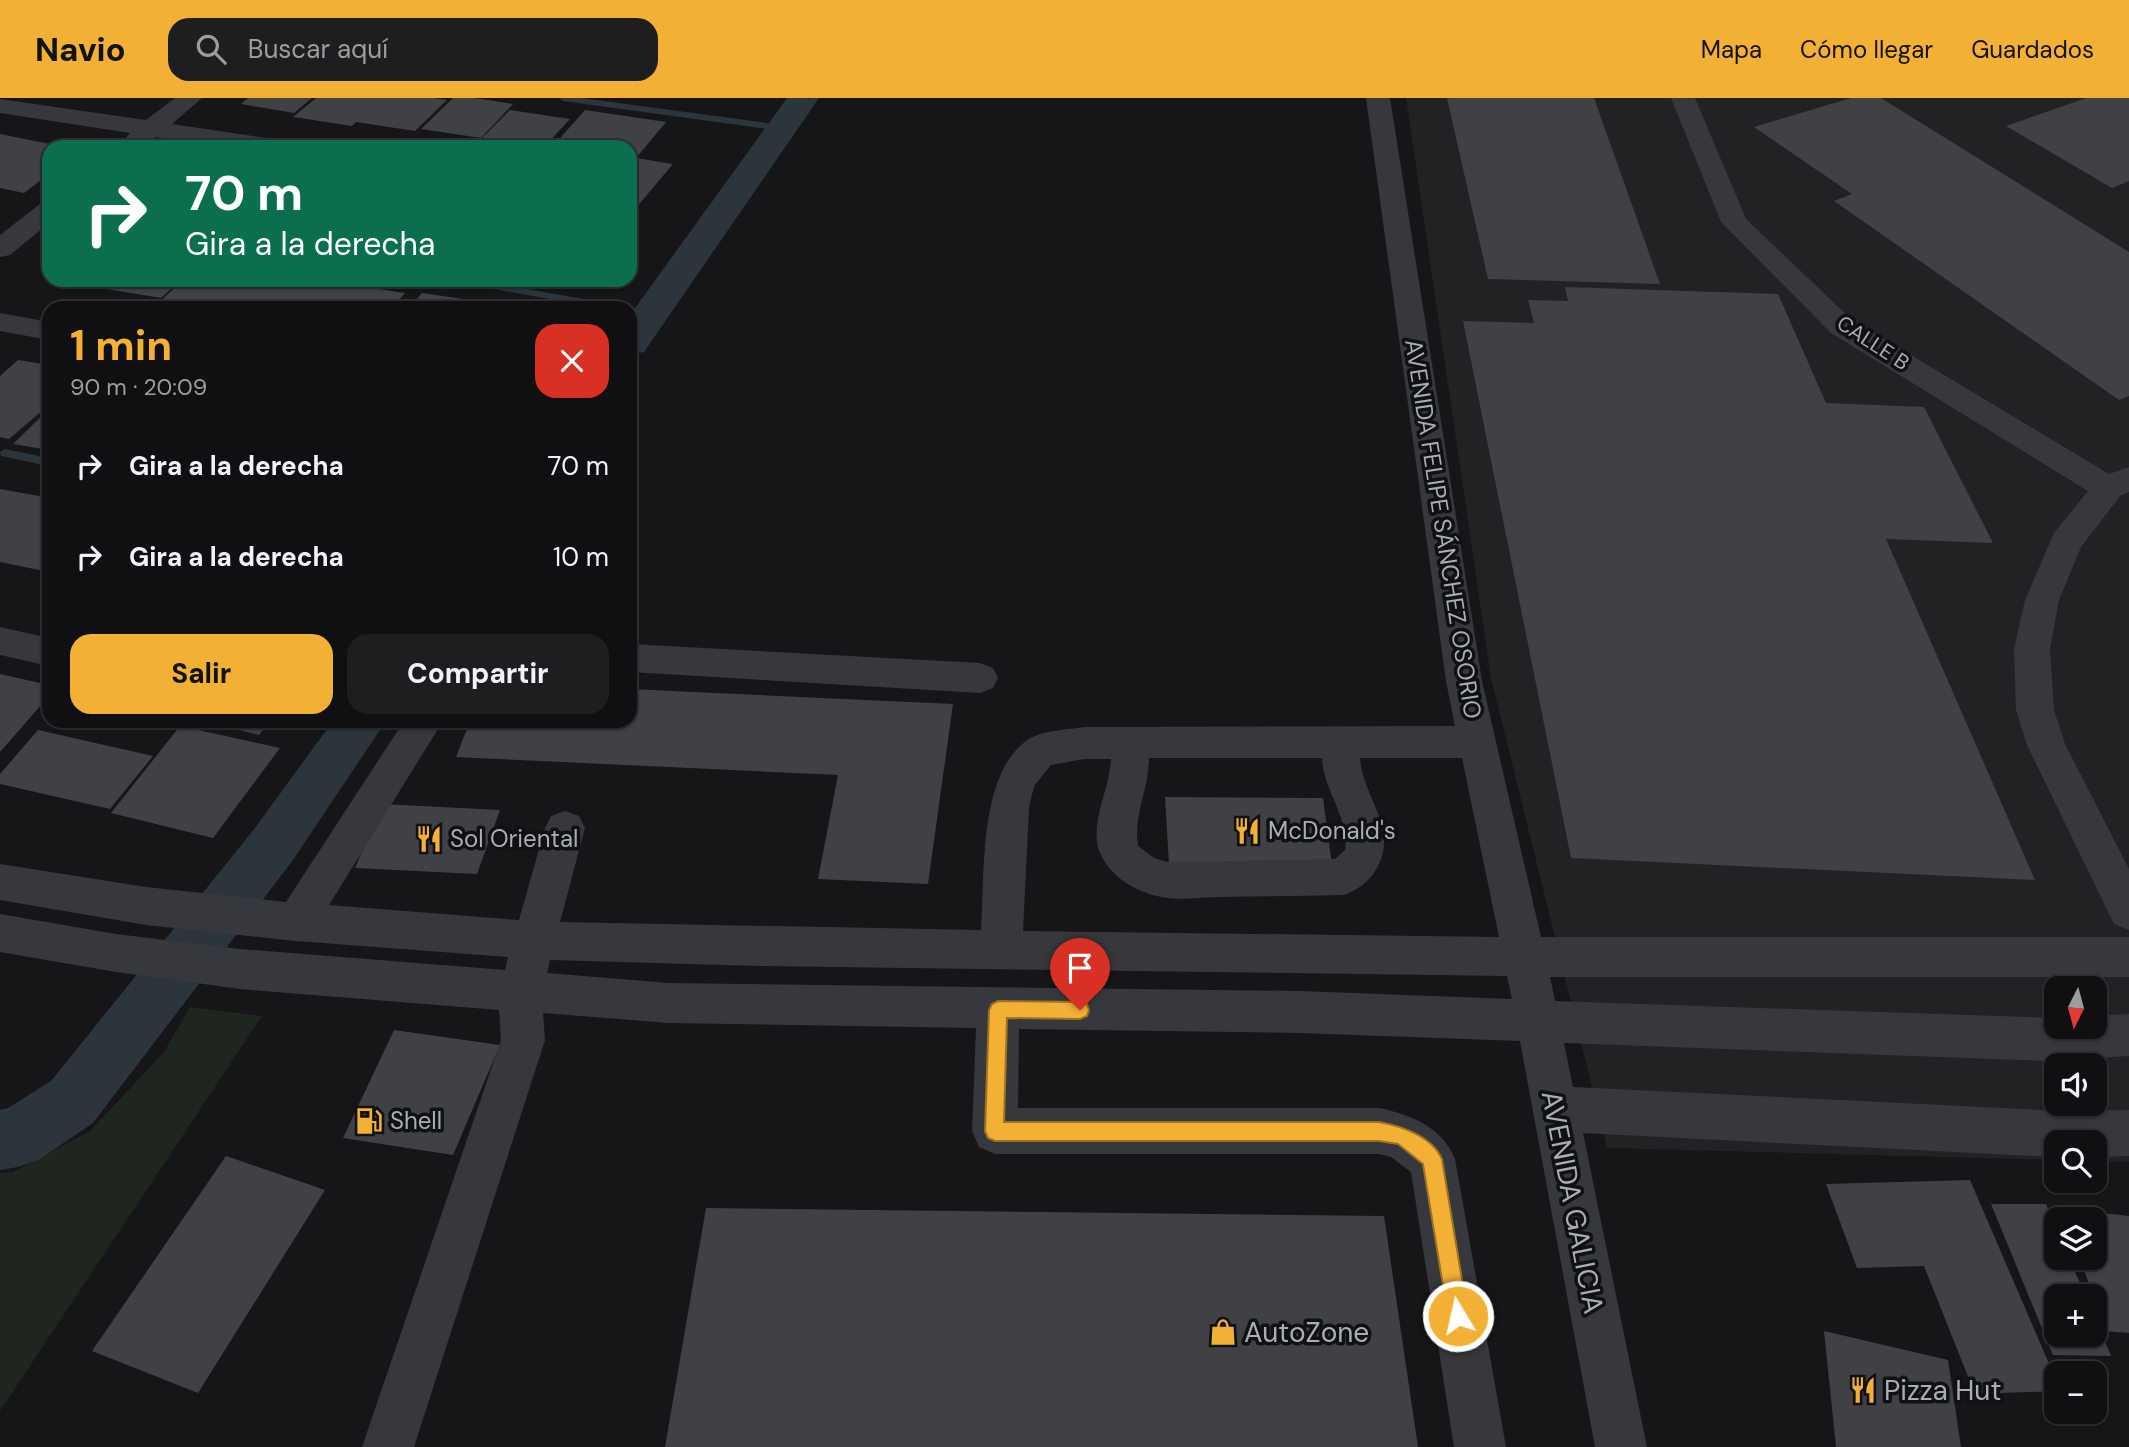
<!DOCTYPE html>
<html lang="es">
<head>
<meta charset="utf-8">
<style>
	:root { --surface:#101012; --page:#1e1e20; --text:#f1f3f6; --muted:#9c9d9f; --line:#303032; --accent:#f2b134 }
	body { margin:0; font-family:"DM Sans",sans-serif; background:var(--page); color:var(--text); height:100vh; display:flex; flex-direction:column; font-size:26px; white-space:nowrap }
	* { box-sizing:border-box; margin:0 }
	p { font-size:23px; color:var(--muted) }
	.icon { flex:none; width:38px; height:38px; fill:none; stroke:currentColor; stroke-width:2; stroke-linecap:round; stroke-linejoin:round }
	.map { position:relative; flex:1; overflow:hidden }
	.side { position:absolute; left:42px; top:203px; width:595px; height:427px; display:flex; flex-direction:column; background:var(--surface); border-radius:21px; box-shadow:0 2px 5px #0004,0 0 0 2px var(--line) }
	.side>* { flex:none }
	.top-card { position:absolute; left:42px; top:42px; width:595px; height:147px; border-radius:21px; box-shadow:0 2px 5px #0004,0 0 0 2px var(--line); background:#0b6e4f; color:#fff; overflow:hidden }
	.needle { width:46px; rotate:186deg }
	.controls { position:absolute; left:2044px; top:878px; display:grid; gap:14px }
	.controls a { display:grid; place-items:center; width:63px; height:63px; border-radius:14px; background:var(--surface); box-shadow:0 2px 5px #0004,0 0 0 2px var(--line); font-size:35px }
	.pin { position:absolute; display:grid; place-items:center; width:60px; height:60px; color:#fff; margin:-72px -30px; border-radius:50% 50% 50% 0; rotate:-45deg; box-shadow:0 0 7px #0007 }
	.pin .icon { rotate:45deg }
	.me { position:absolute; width:77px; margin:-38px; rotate:351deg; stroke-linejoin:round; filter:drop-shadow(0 0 5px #0008) }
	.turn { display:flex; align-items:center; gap:24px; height:147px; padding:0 28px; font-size:32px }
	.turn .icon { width:91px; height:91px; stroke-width:2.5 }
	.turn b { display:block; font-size:49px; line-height:60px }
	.round { display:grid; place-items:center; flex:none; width:74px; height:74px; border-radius:21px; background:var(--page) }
	.summary { display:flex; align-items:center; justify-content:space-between; height:119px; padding:0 28px }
	h1 { font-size:42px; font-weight:700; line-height:52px; color:var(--accent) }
	.cta { display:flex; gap:14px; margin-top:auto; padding:14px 28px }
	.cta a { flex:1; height:80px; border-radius:21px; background:var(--accent); color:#111; font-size:28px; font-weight:700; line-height:80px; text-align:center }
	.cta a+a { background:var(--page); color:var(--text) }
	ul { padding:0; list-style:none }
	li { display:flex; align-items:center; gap:21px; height:91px; padding:0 28px }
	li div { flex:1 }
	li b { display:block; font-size:26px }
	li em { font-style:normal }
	header { display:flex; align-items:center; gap:42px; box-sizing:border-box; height:98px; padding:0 35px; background:var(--accent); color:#111 }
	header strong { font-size:33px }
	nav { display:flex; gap:38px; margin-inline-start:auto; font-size:24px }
	.search { width:490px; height:63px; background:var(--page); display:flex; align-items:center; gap:18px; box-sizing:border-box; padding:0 24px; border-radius:21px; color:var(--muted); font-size:26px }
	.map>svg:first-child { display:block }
	.built { fill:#222225; fill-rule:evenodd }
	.green { fill:#1e261f }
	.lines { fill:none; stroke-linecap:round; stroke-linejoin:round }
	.stream { fill:#2c353c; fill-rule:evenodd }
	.canal { fill:#2c353c; fill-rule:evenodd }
	.building { fill:#404145 }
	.minor { fill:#37383d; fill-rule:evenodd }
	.route { fill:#f2b134; stroke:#9d7322; stroke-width:2 }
	.labels { text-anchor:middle; stroke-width:7; stroke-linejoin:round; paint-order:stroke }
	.far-street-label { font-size:21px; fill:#a8adb8; stroke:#111113 }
	.street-label { font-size:24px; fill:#a8adb8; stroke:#111113 }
	.poi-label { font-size:24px; fill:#a8adb8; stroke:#111113; text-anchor:start }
	.near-street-label { font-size:28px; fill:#a8adb8; stroke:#111113 }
	.near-poi-label { font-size:28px; fill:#a8adb8; stroke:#111113; text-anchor:start }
</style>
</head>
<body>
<header>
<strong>Navio</strong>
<div class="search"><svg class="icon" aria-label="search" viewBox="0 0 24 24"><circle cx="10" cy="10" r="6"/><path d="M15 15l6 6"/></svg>Buscar aquí</div>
<nav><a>Mapa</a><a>Cómo llegar</a><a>Guardados</a></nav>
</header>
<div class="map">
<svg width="2129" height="1349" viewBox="0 0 2129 1349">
	<rect width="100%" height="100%" fill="#161618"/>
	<!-- built -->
	<path class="built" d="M 1406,0 L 2129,0 L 2129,1064 L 2095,1063 L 2095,1045 L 2056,1045 L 2056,1062 L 1607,1050 L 1491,580 ZM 2056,891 L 2095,891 L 2095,929 L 2056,929 ZM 2056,968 L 2095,968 L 2095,1006 L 2056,1006 Z"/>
	<!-- green -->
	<path class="green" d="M 190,909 L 262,918 L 0,1313 L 0,1075 L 13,1074 L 90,1033 L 164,954 Z"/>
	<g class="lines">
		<!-- stream -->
		<path class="stream" d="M 559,0 L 582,0 L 782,27 L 787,30 L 782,33 L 563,3 Z
			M 456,182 L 478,182 L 616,207 L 621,210 L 598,210 L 461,185 Z
			M 629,210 L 630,210 L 650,213 L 655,216 L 650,219 L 630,216 Z
			M 5,351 L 49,360 L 49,368 L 1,358 L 0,354 Z"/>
		<!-- canal -->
		<path class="canal" d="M 787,0 L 819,0 L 644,254 L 630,257 L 630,217 Z
			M 333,623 L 386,623 L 293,762 L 93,1025 L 40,1061 L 18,1069 L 0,1072 L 0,1012 L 8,1010 L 51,983 L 255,730 Z"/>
	</g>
	<!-- building -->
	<path class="building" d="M 248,0 L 312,0 L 294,15 L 241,6 Z
		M 316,0 L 435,0 L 447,2 L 415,33 L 356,24 L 352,28 L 293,19 Z
		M 453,0 L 475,0 L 513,6 L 481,40 L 421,31 Z
		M 1447,0 L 1594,0 L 1660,186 L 1488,181 Z
		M 1851,0 L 1881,0 L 2129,154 L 2129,298 L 2119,302 L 1834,103 L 1852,96 L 1754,29 Z
		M 2086,0 L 2129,0 L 2129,83 L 2112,90 L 2006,28 Z
		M 510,12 L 570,21 L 544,49 L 517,49 L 479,43 Z
		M 585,12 L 666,24 L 637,59 L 630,58 L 630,49 L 574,49 L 555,46 Z
		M 0,36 L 60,48 L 49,49 L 49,76 L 24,95 L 0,90 Z
		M 630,59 L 673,66 L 630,117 Z
		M 49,182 L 99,182 L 88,191 Z
		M 116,182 L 181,182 L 161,200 L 107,191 Z
		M 183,182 L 321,182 L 405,195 L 392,210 L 153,210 Z
		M 1565,189 L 1778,196 L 1826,305 L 1924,309 L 1993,445 L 1886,441 L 2035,782 L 1571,760 L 1463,223 L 1534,225 L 1528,202 L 1568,203 Z
		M 422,195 L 510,208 L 510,210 L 409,210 Z
		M 18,262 L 49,267 L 49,307 L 9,341 L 0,339 L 0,278 Z
		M 49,311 L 49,345 L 43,351 L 13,346 Z
		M 49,388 L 49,474 L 0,464 L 0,391 L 39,398 Z
		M 0,576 L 49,587 L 49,598 L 0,654 Z
		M 630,591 L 953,606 L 928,786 L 818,781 L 838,677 L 456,659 L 470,623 L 630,623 Z
		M 202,623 L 270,623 L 259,637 Z
		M 180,628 L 280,650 L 213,740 L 111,715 Z
		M 38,632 L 153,658 L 110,711 L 0,686 L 0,676 Z
		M 1165,699 L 1323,700 L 1332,767 L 1169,767 Z
		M 382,706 L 500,712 L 477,776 L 355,770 Z
		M 394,932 L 500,947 L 453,1057 L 343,1040 Z
		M 226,1058 L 325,1092 L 198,1295 L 92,1253 Z
		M 1970,1082 L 2056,1282 L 2056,1293 L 1975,1296 L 1924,1168 L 1857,1170 L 1826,1086 Z
		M 1991,1106 L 2046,1106 L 2056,1130 L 2056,1160 L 2069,1160 L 2086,1199 L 2056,1199 L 2056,1237 L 2095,1237 L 2095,1220 L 2111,1258 L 2053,1257 Z
		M 706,1110 L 1384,1118 L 1418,1349 L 665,1349 Z
		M 2064,1111 L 2129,1118 L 2129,1235 L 2105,1233 L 2080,1160 L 2095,1160 L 2095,1122 L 2067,1122 Z
		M 1824,1233 L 1948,1262 L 1961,1349 L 1836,1349 Z"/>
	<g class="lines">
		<!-- minor -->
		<path class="minor" d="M 175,0 L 202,0 L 172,26 L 273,41 L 282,44 L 286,49 L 223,49 L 156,39 C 147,47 141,49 129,46 L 125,41 L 130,35 L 0,15 L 0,1 L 146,22 Z
			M 1366,0 L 1390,0 L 1482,583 L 1541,839 L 2129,839 L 2129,879 L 1550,879 L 1555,903 L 2056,920 L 2056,929 L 2095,929 L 2095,918 L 2129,916 L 2129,958 L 2046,963 L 1564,945 L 1573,989 L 2065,1013 L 2129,1012 L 2129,1058 L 2095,1059 L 2095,1045 L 2056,1045 L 2056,1059 L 1583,1035 L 1647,1349 L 1595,1349 L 1520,943 L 1300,935 L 1019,931 L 1018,1010 L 1379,1010 C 1412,1017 1442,1029 1455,1061 L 1506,1349 L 1454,1349 L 1411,1074 L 1391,1059 L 1379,1056 L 995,1056 L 979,1049 L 972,1033 L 976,930 L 669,925 L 543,915 L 545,942 L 414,1349 L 362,1349 L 501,942 L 499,912 L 240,891 L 116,874 L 0,854 L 0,816 L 116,836 L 240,851 L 505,872 L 508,859 L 296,843 L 146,827 L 0,802 L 0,766 L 146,789 L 286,804 L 404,623 L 443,623 L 329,807 L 519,822 L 545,730 L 551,718 L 565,713 L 579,718 L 585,730 L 560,824 L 981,832 C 985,778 978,678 1026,643 C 1040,632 1067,632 1084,629 L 1455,628 L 1446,583 ZM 1149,660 L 1322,660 C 1323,692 1350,720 1345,752 L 1335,761 L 1167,764 L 1154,760 L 1138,748 C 1133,717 1149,691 1149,660 ZM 1360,660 L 1462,660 L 1499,839 L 1023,833 L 1029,710 L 1034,688 L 1051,667 L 1084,661 L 1111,661 C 1110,690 1091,722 1098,749 C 1107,779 1138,796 1168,800 C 1185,802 1204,799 1221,799 C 1262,798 1303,798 1344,797 C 1359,791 1369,784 1377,770 C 1399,729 1363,701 1360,660 ZM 550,862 L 759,868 L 1507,878 L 1512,901 L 1300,893 L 669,885 L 547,875 Z
			M 1671,0 L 1695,0 L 1746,121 L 1851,221 L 2109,376 L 2129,369 L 2129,394 L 2120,398 L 2081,449 L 2059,502 L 2050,551 L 2054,612 L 2065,646 L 2129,771 L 2129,832 L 2114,826 L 2027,647 L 2016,612 L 2014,551 L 2025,502 L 2054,435 L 2088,393 L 1831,235 L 1721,124 Z
			M 49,104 L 49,125 L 10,157 L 0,159 L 0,137 L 40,106 Z
			M 0,215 L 49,224 L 49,242 L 0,233 Z
			M 0,529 L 49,540 L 49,568 L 0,557 Z
			M 630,546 L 980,565 L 993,570 L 998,580 L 993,590 L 980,595 L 630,574 Z"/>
	</g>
	<!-- route -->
	<path class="route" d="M 998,903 L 1080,904 L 1087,906 L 1089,912 L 1087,918 L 1080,921 L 1007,920 L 1004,1024 L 1379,1024 C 1401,1028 1432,1038 1442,1061 L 1468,1218 L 1465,1225 L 1458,1228 L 1451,1225 L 1448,1218 L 1423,1066 L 1398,1046 L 1379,1043 L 995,1043 L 988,1040 L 985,1033 L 989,912 L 992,906 Z"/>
	<!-- icons -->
	<defs>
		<symbol id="restaurant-bare" viewBox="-9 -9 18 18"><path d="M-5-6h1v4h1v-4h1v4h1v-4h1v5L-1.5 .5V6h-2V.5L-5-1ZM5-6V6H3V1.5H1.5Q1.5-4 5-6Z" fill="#f2b134" stroke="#111113" stroke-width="2.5" paint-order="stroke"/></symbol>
		<symbol id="fuel-bare" viewBox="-9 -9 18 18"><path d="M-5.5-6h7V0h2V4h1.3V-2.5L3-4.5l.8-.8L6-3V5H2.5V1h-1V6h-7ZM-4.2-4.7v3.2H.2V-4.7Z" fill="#f2b134" stroke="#111113" stroke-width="2.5" paint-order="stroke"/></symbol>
		<symbol id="shop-bare" viewBox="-9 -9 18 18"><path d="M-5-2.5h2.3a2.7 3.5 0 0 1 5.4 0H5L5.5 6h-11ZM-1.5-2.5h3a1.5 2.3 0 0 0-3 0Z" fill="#f2b134" stroke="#111113" stroke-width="2.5" paint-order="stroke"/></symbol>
	</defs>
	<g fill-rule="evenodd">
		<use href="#restaurant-bare" x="1228" y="714" width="38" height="38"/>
		<use href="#restaurant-bare" x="410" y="722" width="38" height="38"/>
		<use href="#fuel-bare" x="350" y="1004" width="38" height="38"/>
		<use href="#shop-bare" x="1204" y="1215" width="38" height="38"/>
		<use href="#restaurant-bare" x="1844" y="1273" width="38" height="38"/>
	</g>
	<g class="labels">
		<!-- far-street labels -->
		<g class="far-street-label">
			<text transform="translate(1873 245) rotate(33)" y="7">CALLE B</text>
		</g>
		<!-- street labels -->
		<g class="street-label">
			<text transform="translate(1443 431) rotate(81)" y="8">AVENIDA FELIPE SÁNCHEZ OSORIO</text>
		</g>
		<!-- poi labels -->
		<g class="poi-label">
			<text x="1268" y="741">McDonald's</text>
			<text x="450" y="749">Sol Oriental</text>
			<text x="390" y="1031">Shell</text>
		</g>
		<!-- near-street labels -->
		<g class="near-street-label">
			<text transform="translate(1573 1104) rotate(79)" y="10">AVENIDA GALICIA</text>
		</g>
		<!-- near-poi labels -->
		<g class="near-poi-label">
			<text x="1244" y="1244">AutoZone</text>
			<text x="1884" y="1302">Pizza Hut</text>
		</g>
	</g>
</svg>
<div class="controls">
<a><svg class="needle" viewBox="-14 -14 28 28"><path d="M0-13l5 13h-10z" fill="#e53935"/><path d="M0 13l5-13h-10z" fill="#9c9d9f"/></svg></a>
<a><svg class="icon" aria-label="sound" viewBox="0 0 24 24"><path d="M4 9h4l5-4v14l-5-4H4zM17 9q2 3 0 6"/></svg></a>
<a><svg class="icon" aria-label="search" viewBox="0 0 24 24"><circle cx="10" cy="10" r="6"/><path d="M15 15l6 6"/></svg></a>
<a><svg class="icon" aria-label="layers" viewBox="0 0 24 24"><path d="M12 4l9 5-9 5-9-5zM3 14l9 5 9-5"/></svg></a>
<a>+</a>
<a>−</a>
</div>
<div class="pin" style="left:1080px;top:912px;background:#d93025"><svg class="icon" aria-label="arrive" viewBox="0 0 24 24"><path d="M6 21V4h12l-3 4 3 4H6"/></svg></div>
<svg class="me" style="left:1458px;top:1218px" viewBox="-20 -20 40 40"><circle r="17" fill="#f2b134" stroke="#fff" stroke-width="3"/><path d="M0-11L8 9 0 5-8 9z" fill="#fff"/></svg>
<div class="top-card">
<div class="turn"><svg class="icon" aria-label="right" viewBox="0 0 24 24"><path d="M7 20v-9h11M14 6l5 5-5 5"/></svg><div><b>70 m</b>Gira a la derecha</div></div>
</div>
<section class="side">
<div class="summary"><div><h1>1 min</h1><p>90 m · 20:09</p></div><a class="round" style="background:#d93025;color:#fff"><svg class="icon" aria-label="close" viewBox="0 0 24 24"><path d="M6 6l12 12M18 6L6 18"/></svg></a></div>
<ul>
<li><svg class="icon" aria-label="right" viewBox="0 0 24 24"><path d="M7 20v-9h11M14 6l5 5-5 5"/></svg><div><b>Gira a la derecha</b></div><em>70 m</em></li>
<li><svg class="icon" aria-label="right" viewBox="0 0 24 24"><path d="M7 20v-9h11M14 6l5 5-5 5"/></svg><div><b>Gira a la derecha</b></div><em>10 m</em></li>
</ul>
<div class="cta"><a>Salir</a><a>Compartir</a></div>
</section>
</div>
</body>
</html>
